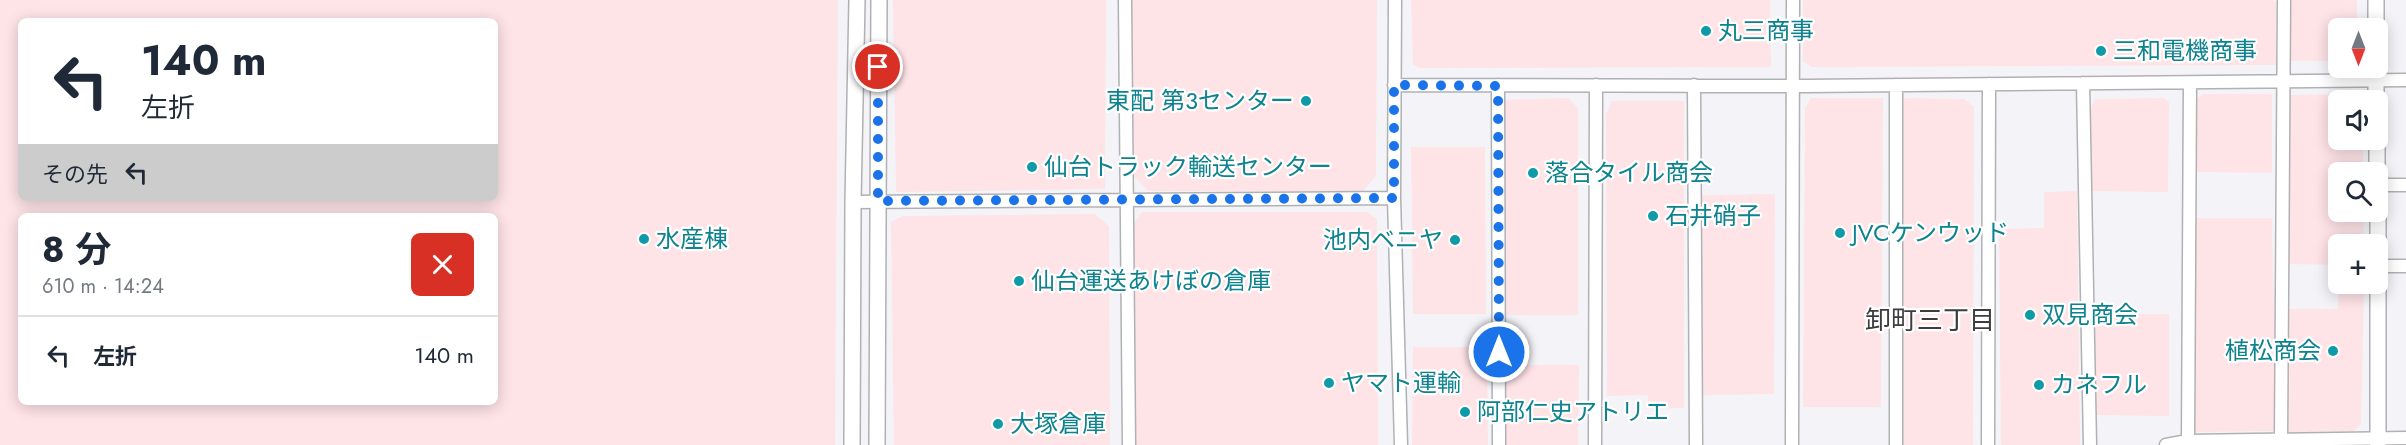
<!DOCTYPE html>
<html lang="ja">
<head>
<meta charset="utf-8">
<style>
	:root { --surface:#fff; --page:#f6f6f7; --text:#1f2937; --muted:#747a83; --line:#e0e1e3 }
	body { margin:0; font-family:Jost,"Noto Sans JP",sans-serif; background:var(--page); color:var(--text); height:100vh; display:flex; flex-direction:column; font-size:22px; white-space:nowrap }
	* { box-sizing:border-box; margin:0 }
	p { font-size:20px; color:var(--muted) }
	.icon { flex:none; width:33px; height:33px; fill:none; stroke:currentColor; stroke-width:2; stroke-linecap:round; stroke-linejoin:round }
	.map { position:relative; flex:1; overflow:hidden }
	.panel { position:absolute; left:18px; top:213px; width:480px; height:192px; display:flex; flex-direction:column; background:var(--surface); border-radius:9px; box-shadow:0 3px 15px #0003 }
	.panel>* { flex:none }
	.banner { position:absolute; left:18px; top:18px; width:480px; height:183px; border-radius:9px; box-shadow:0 3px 15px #0003; background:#fff; color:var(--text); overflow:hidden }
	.needle { width:39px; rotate:180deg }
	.controls { position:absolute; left:2328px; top:18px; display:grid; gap:12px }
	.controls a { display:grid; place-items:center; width:60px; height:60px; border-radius:9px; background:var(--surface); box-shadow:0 3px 15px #0003; font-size:30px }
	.pin { position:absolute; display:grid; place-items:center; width:51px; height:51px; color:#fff; margin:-26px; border:3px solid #fff; border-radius:50%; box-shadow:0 2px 6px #0007 }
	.me { position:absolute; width:66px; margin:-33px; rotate:0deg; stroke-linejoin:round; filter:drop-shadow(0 0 4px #0008) }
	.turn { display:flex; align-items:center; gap:21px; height:126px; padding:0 24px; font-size:27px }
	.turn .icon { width:78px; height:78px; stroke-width:2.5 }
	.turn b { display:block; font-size:42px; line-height:51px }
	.then { display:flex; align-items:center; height:57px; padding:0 24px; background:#0003; gap:12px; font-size:22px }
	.round { display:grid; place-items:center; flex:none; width:63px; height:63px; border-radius:9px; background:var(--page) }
	.head { display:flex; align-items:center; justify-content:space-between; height:102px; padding:0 24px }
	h1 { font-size:36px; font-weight:700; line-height:45px }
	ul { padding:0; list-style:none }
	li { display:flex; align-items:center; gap:18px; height:78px; padding:0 24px; border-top:2px solid var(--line) }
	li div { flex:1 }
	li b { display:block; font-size:22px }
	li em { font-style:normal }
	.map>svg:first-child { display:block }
	.commercial { fill:#fee3e7; fill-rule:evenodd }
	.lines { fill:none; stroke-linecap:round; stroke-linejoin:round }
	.minor-casing { stroke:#b0b1b4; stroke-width:15 }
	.tertiary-casing { stroke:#b0b1b4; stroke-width:18 }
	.minor { stroke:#fff; stroke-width:12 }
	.tertiary { stroke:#fff; stroke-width:15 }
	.route { stroke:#1a73e8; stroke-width:10; stroke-dasharray:0 18 }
	.culture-dot { fill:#0f9aa8; stroke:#fff; stroke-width:2 }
	.labels { text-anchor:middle; stroke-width:4.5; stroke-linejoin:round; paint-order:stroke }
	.culture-label { font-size:24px; fill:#0d838f; stroke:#fff; text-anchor:start }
	.neighbourhood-label { font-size:26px; fill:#3d3d40; stroke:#fff }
</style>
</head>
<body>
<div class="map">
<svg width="2406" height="445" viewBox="0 0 2406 445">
	<rect width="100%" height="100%" fill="#f4f4f8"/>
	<!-- commercial -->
	<path class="commercial" d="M 0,0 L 838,0 L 835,445 L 0,445 ZM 21,21 L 495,21 L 495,198 L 21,198 ZM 21,216 L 495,216 L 495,402 L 21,402 Z
		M 893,0 L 1106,0 L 1105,189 L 896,192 Z
		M 1132,0 L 1377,0 L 1376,176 L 1362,192 L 1148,191 L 1134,176 Z
		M 1411,0 L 1770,0 L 1771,67 L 1419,68 L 1413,64 Z
		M 1803,0 L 2273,0 L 2276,2 L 2276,65 L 1812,67 L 1803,61 Z
		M 2290,0 L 2357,0 L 2357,28 L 2338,28 L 2338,61 L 2290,61 Z
		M 2202,94 L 2272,94 L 2272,173 L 2195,172 L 2193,103 Z
		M 2354,94 L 2361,100 L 2338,100 L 2338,140 L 2363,140 L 2363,172 L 2338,172 L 2338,212 L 2363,212 L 2364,244 L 2338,244 L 2338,265 L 2287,264 L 2287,95 Z
		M 1568,98 L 1578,108 L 1578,315 L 1503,315 L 1502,100 Z
		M 1811,98 L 1883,98 L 1881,407 L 1803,407 L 1805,108 Z
		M 1899,98 L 1964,99 L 1974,107 L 1973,445 L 1899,445 Z
		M 2164,98 L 2169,102 L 2168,192 L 2091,191 L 2091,108 L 2095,99 Z
		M 1612,101 L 1684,101 L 1684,408 L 1648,409 L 1648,395 L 1607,396 L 1606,114 Z
		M 1411,147 L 1485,147 L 1486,314 L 1413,314 Z
		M 2077,191 L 2080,445 L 2001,445 L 1999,229 L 2044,228 L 2044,192 Z
		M 1775,194 L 1774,394 L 1698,395 L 1699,195 Z
		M 1142,212 L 1367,212 L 1377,219 L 1378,445 L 1133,445 L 1132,226 Z
		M 1095,214 L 1109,226 L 1110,445 L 894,445 L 891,222 L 903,216 Z
		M 2195,218 L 2272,218 L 2276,431 L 2195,432 Z
		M 2339,284 L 2364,284 L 2361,424 L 2354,431 L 2289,432 L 2288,309 L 2338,309 Z
		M 2093,314 L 2169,314 L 2169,416 L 2094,415 Z
		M 1413,347 L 1487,347 L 1488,445 L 1412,445 Z
		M 1503,365 L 1579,365 L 1578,445 L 1504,445 Z"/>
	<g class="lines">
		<defs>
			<path id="minor" d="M 1125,0 L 1129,445
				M 1395,0 L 1394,198 L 1401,445
				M 2083,83 L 2090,445
				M 1394,85 L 1807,86 L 2406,80
				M 1498,85 L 1499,445
				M 1694,85 L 1696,445
				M 1896,85 L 1896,445
				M 2378,185 L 2406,185
				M 853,202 L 1394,198
				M 2378,266 L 2406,266
				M 2281,439 L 2284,0
				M 2188,441 L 2190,83
				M 1595,445 L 1596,85
				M 1792,445 L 1793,0
				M 1988,445 L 1989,84
				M 2166,445 L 2188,441 L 2406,438"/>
			<path id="tertiary" d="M 2376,28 L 2376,0
				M 2376,68 L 2376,100
				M 2377,140 L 2377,172
				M 2378,207 L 2378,445
				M 852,445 L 853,202 L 857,0
				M 877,445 L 879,0"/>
		</defs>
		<!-- minor casing -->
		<use href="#minor" class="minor-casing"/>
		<!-- tertiary casing -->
		<use href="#tertiary" class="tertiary-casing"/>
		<!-- minor -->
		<use href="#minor" class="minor"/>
		<!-- tertiary -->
		<use href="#tertiary" class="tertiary"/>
	</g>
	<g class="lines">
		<!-- route -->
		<path class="route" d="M 878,67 L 878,201 L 1394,198 L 1394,85 L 1498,86 L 1499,352"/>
	</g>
	<!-- markers -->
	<g class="culture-dot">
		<circle cx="1706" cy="31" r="6"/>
		<circle cx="2101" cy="51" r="6"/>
		<circle cx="1306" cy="101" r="6"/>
		<circle cx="1032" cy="167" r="6"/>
		<circle cx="1533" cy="173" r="6"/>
		<circle cx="1653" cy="216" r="6"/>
		<circle cx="1840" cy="233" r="6"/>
		<circle cx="644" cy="239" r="6"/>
		<circle cx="1455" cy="240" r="6"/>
		<circle cx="1019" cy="281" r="6"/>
		<circle cx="2030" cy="315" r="6"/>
		<circle cx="2333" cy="351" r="6"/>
		<circle cx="1329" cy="383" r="6"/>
		<circle cx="2039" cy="385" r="6"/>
		<circle cx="1465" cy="412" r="6"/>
		<circle cx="998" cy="424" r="6"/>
	</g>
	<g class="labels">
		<!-- culture labels -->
		<g class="culture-label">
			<text x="1718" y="39">丸三商事</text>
			<text x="2113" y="59">三和電機商事</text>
			<text x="1294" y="109" text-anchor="end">東配 第3センター</text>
			<text x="1044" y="175">仙台トラック輸送センター</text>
			<text x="1545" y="181">落合タイル商会</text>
			<text x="1665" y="224">石井硝子</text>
			<text x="1852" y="241">JVCケンウッド</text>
			<text x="656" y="247">水産棟</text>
			<text x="1443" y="248" text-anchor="end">池内ベニヤ</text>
			<text x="1031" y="289">仙台運送あけぼの倉庫</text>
			<text x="2042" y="323">双見商会</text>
			<text x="2321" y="359" text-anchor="end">植松商会</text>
			<text x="1341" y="391">ヤマト運輸</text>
			<text x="2051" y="393">カネフル</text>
			<text x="1477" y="420">阿部仁史アトリエ</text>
			<text x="1010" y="432">大塚倉庫</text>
		</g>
		<!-- neighbourhood labels -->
		<g class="neighbourhood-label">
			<text x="1930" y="329">卸町三丁目</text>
		</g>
	</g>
</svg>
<div class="controls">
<a><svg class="needle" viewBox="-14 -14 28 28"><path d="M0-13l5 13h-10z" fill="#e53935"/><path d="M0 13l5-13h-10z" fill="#747a83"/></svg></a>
<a><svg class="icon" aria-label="sound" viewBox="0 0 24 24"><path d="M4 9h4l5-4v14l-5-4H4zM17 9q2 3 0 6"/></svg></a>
<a><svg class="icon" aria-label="search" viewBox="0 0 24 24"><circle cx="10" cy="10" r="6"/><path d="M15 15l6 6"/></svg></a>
<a>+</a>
</div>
<div class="pin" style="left:878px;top:67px;background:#d93025"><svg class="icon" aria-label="arrive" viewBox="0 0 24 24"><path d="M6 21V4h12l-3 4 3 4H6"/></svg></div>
<svg class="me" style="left:1499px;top:352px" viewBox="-20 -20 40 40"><circle r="17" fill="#1a73e8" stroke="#fff" stroke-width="3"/><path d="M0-11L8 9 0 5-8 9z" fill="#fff"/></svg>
<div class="banner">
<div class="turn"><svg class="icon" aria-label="left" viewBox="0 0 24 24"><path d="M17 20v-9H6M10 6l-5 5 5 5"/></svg><div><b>140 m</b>左折</div></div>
<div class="then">その先<svg class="icon" aria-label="left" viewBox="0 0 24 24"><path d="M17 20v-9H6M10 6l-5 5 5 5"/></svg></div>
</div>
<section class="panel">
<div class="head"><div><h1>8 分</h1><p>610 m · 14:24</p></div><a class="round" style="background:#d93025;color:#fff"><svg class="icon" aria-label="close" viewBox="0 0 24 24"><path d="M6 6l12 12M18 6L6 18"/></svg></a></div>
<ul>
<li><svg class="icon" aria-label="left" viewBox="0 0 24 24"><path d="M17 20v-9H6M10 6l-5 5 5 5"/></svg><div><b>左折</b></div><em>140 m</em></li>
</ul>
</section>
</div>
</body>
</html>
